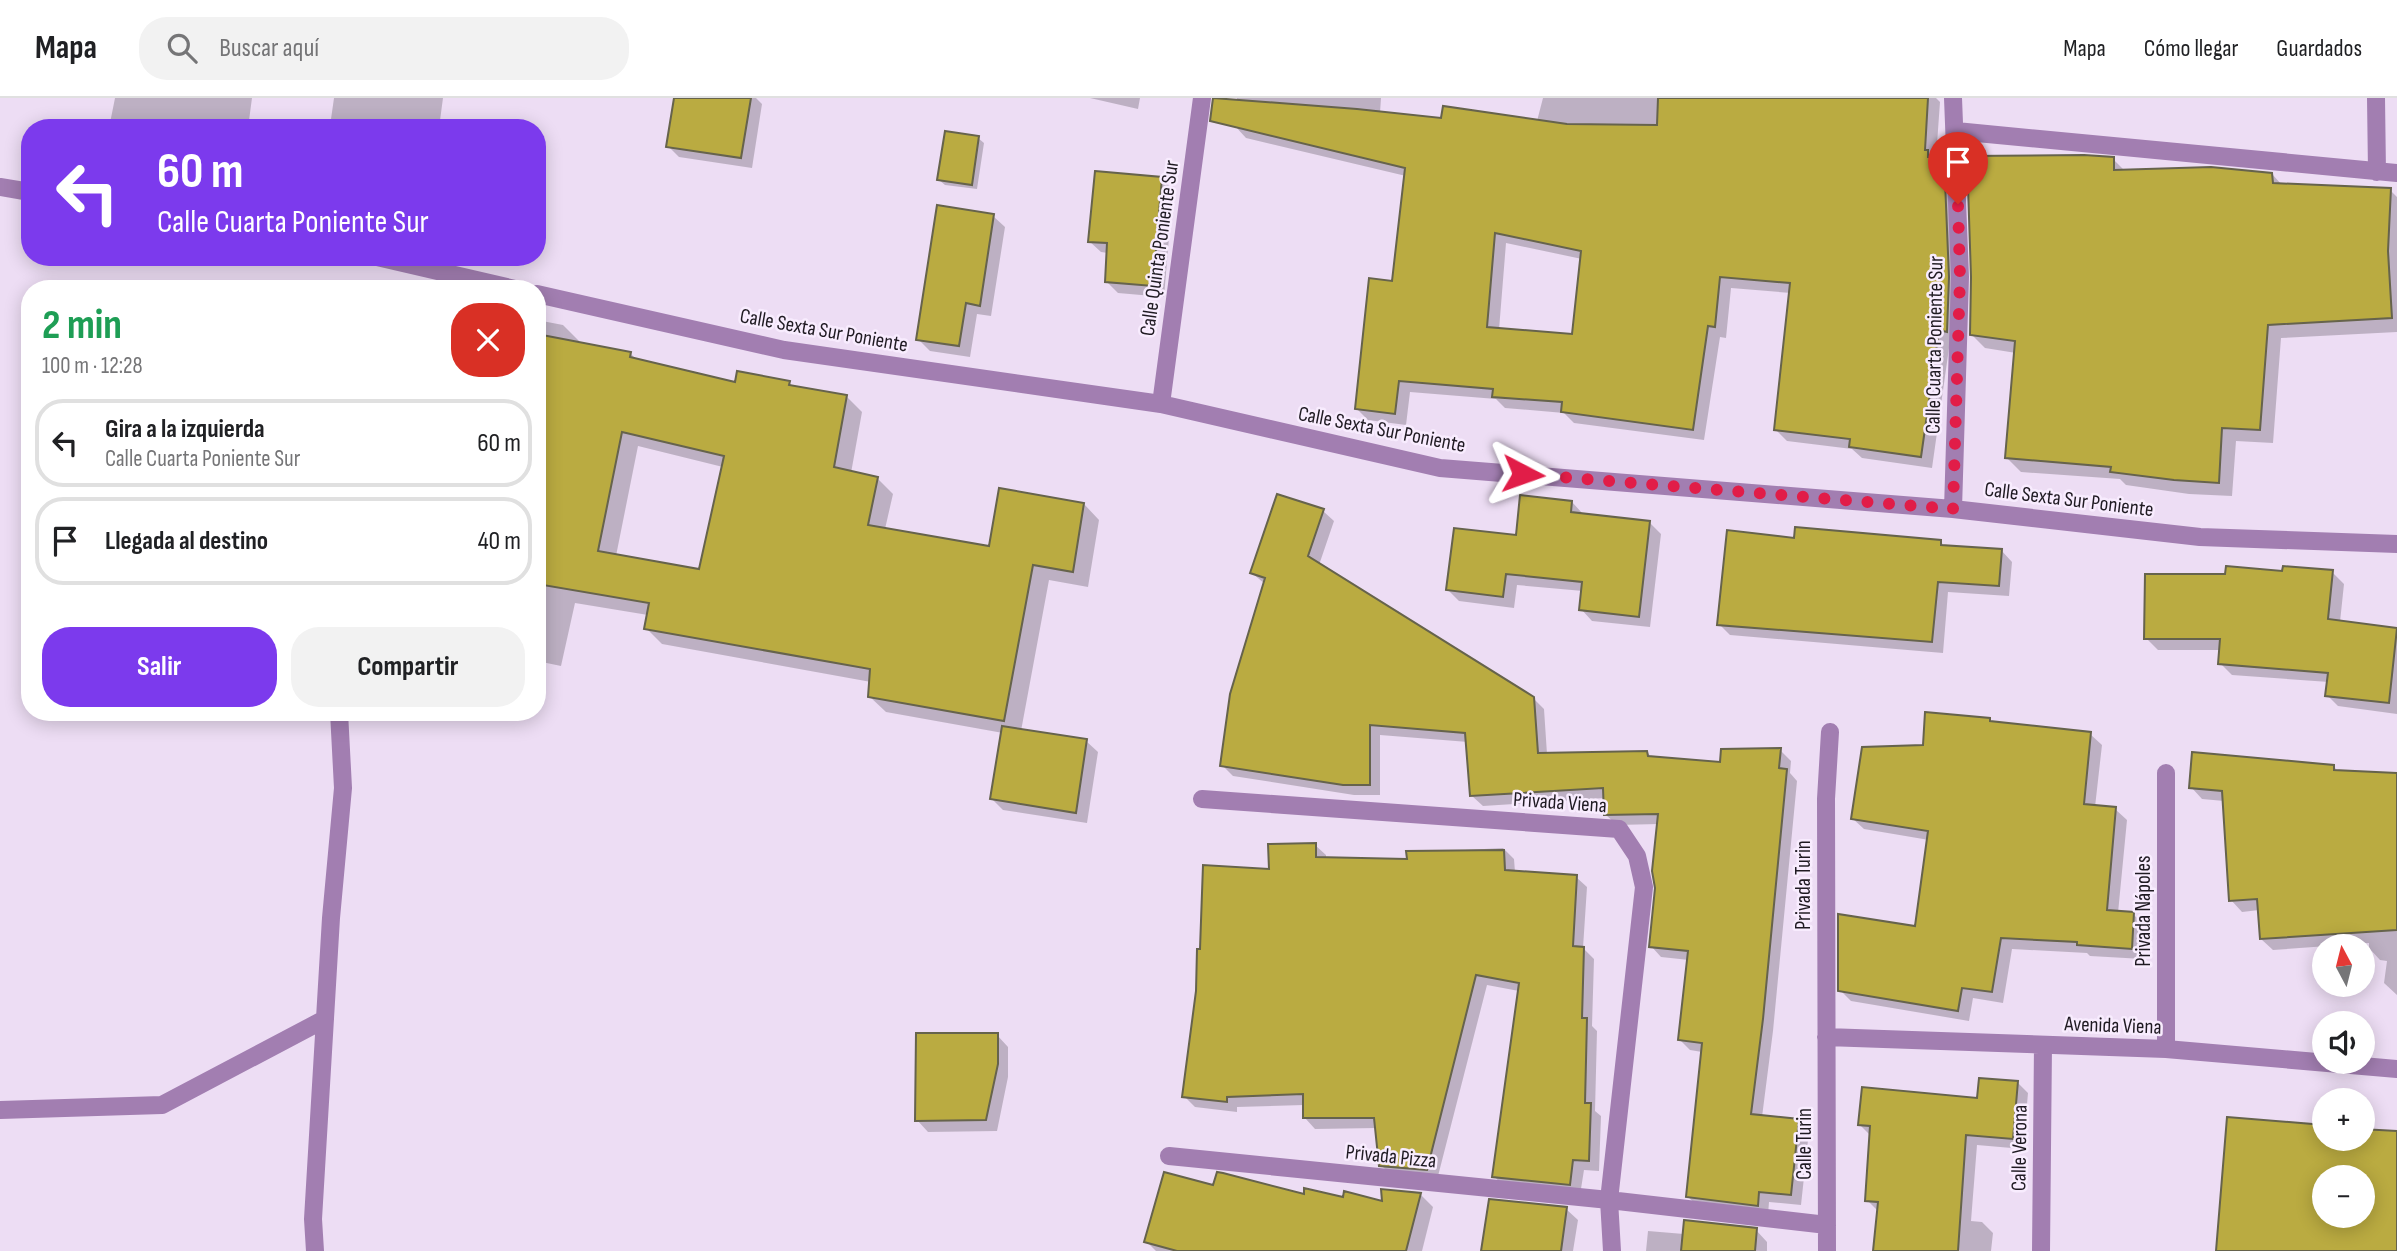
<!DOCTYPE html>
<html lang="es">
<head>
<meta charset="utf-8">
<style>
	:root { --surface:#fff; --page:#f2f2f2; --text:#202124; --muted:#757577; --line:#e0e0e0; --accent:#7c3aed }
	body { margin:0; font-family:"Sofia Sans Condensed",sans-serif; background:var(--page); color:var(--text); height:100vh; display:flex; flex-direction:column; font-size:26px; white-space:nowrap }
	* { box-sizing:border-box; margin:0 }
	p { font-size:23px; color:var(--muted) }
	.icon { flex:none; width:38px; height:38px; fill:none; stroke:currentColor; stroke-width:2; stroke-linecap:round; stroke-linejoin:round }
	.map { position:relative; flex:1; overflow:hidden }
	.side { position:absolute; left:21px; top:182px; width:525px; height:441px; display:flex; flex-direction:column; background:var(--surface); border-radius:28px; box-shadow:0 4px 18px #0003 }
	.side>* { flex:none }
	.banner { position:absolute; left:21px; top:21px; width:525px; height:147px; border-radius:28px; box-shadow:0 4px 18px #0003; background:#7c3aed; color:#fff; overflow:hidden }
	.needle { width:46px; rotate:353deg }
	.fabs { position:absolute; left:2312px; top:836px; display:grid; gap:14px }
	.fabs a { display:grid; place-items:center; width:63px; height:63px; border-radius:50%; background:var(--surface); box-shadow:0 4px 18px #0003; font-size:35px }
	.pin { position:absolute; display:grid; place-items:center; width:60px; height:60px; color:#fff; margin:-72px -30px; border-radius:50% 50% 50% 0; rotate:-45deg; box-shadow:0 0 7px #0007 }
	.pin .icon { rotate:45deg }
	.me { position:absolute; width:77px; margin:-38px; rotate:94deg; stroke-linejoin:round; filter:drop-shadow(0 0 5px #0008) }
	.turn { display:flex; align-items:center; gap:24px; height:147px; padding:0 21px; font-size:32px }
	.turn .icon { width:91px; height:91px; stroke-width:2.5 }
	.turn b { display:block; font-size:49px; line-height:60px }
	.round { display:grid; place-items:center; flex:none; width:74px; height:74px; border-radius:28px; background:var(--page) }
	.summary { display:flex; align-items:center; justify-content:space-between; height:119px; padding:0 21px }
	h1 { font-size:42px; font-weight:700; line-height:52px; color:#1e9e55 }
	.button { display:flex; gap:14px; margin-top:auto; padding:14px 21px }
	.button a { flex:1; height:80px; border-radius:28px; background:var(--accent); color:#fff; font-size:28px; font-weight:700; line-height:80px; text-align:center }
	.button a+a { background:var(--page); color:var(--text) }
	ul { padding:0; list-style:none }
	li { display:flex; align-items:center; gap:21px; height:88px; margin:0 14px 10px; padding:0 7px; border:4px solid var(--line); border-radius:28px }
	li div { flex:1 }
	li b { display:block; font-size:26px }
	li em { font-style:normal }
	header { display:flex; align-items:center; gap:42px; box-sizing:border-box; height:98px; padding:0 35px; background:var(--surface); border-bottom:2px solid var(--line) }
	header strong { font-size:33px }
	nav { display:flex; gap:38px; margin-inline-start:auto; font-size:24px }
	.search { width:490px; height:63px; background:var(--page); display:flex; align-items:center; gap:18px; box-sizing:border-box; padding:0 24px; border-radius:28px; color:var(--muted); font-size:26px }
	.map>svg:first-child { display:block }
	.shadow { fill:#0003; fill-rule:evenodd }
	.building { fill:#baab41; stroke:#66634c; stroke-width:2; fill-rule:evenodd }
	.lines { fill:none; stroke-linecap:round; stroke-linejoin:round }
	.street { stroke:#a27eb1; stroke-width:18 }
	.route { stroke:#e11d48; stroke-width:12; stroke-dasharray:0 21.6 }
	.labels { text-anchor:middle; stroke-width:5; stroke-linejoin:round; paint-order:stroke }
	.street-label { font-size:21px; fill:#1f1a22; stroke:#f8ecfe }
</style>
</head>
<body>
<header>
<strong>Mapa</strong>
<div class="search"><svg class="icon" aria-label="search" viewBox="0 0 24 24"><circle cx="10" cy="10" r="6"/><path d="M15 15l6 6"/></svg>Buscar aquí</div>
<nav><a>Mapa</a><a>Cómo llegar</a><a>Guardados</a></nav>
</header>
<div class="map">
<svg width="2397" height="1153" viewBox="0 0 2397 1153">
	<rect width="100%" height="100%" fill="#edddf4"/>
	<!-- shadow -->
	<path class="shadow" d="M 115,0 L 252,0 L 248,30 L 109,30 Z
		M 334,0 L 443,0 L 439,30 L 340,30 L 331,21 Z
		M 675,0 L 756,0 L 762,6 L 752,70 L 679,59 L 668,48 Z
		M 1090,0 L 1140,0 L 1138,11 Z
		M 1237,0 L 1381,0 L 1380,15 L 1443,22 L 1537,23 L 1543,0 L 1936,0 L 1940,4 L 1936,60 L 1943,60 L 1955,72 L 1950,243 L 1932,370 L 1862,360 L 1852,351 L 1787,343 L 1775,331 L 1791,195 L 1731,190 L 1726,240 L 1720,239 L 1704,342 L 1574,325 L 1564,315 L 1505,310 L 1496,301 L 1410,294 L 1406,327 L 1368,322 L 1357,311 L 1394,185 L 1406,78 L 1246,40 L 1235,28 ZM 1506,145 L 1582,161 L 1573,237 L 1499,232 Z
		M 978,40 L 984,45 L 977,91 L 945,87 L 939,82 Z
		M 2113,61 L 2125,73 L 2272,76 L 2282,87 L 2390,92 L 2397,99 L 2397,234 L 2281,240 L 2273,345 L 2236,343 L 2232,398 L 2189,396 L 2126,387 L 2120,381 L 2021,374 L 2007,360 L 2016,255 L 1985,250 L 1971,236 Z
		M 1162,81 L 1173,92 L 1164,199 L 1118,195 L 1106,183 L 1108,155 L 1101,154 L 1089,143 Z
		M 993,118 L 1005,129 L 991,218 L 977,216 L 970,259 L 930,253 L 918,241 Z
		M 30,219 L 30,270 L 21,264 Z
		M 537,222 L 563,227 L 579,243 L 579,246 L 630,255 L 637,262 L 736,286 L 789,284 L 794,290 L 846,298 L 862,314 L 851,375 L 877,380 L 893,396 L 885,431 L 990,450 L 1084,406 L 1099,422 L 1088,489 L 1049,482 L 1021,633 L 1086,643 L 1098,654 L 1087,725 L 1003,712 L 992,701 L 1003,635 L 886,614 L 869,598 L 871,584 L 662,546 L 646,530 L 648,517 L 575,505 L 561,568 L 537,563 ZM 638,348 L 723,369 L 701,473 L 616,458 Z
		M 1278,398 L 1323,413 L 1334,423 L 1319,467 L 1533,600 L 1544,611 L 1547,656 L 1647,654 L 1652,660 L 1722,666 L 1780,652 L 1791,663 L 1790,675 L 1797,683 L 1773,933 L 1762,1019 L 1798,1022 L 1809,1033 L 1801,1107 L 1769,1104 L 1768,1117 L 1699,1109 L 1688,1099 L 1702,954 L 1690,952 L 1680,942 L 1689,862 L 1661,859 L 1651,848 L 1657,790 L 1659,726 L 1617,727 L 1606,717 L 1605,700 L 1483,708 L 1472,698 L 1468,644 L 1380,637 L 1380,697 L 1354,697 L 1233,678 L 1222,667 L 1265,486 L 1252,475 Z
		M 1572,404 L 1583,416 L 1649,424 L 1661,436 L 1650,529 L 1592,523 L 1581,511 L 1583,493 L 1517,487 L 1514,510 L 1459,503 L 1448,492 L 1517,439 Z
		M 1796,442 L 1941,444 L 1945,449 L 2001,452 L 2012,464 L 2009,498 L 1948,494 L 1943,555 L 1730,537 L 1719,526 Z
		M 2332,474 L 2344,486 L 2340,524 L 2397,531 L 2397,616 L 2338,608 L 2327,597 L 2329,584 L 2232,577 L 2220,565 L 2221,552 L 2158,552 L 2146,540 L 2227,477 Z
		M 1989,622 L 1993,625 L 2090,636 L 2102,647 L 2095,709 L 2115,711 L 2127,722 L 2118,815 L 2133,816 L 2144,827 L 2143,861 L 2090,858 L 2087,855 L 2012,851 L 2003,905 L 1973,900 L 1969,923 L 1851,903 L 1840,892 L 1916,830 L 1929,742 L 1864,731 L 1852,720 L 1924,649 Z
		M 2334,669 L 2339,674 L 2397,677 L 2397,897 L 2384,885 L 2387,863 L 2380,862 L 2369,850 L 2369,845 L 2273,852 L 2261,841 L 2259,812 L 2242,814 L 2231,802 L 2224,703 L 2202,701 L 2191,689 Z
		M 1315,747 L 1326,757 L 1326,761 L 1408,763 L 1408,755 L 1503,750 L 1514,761 L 1515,774 L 1576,779 L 1587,789 L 1583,850 L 1594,861 L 1592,928 L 1597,933 L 1595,1013 L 1601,1018 L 1599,1073 L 1584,1072 L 1580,1097 L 1504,1089 L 1494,1078 L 1519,893 L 1487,887 L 1437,1082 L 1392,1078 L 1381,1067 L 1377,1030 L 1315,1031 L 1305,1020 L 1304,1007 L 1237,1009 L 1237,1014 L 1195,1009 L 1184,998 L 1271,773 Z
		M 997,937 L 1008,949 L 1008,979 L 997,1033 L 928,1034 L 917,1022 Z
		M 2017,984 L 2028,995 L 2023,1051 L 1977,1047 L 1971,1123 L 1982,1124 L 1993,1135 L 1991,1153 L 1874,1153 L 1879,1114 L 1867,1102 L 1871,1038 L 1860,1027 L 1979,1002 Z
		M 1214,1089 L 1384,1105 L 1420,1096 L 1433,1109 L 1422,1153 L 1156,1153 L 1146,1143 Z
		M 1566,1111 L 1578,1122 L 1573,1153 L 1483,1153 Z
		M 1756,1132 L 1767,1144 L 1767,1153 L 1646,1153 L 1648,1133 L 1684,1136 Z"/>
	<!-- building -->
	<path class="building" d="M 674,0 L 751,0 L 741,60 L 666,49 Z
		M 1213,0 L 1357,11 L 1441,20 L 1443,8 L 1567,26 L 1657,27 L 1658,0 L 1928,0 L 1925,52 L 1928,52 L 1928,59 L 1944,59 L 1949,179 L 1947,234 L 1939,232 L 1921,359 L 1849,349 L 1850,341 L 1774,332 L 1790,185 L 1720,179 L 1715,229 L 1708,228 L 1693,332 L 1561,314 L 1562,304 L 1492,299 L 1493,291 L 1399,283 L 1395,316 L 1355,311 L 1369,180 L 1392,183 L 1405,70 L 1210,23 ZM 1495,135 L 1581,153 L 1572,236 L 1487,229 Z
		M 945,33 L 979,38 L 972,87 L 937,82 Z
		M 2084,57 L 2114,59 L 2114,72 L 2211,69 L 2272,75 L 2273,85 L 2391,90 L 2388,153 L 2392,220 L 2268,227 L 2260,332 L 2222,330 L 2219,385 L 2174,382 L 2110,374 L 2111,369 L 2005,360 L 2015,243 L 1970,237 L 1971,179 L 1967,58 Z
		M 1095,73 L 1162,79 L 1153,188 L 1105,184 L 1107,145 L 1088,144 Z
		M 937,107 L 994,116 L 980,208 L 966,205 L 959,248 L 916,242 Z
		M 537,236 L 631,254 L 630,259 L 735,284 L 737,273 L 790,283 L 789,287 L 847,297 L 834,369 L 878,379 L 868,427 L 989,448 L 999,390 L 1084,405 L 1073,474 L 1033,467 L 1004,623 L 868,599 L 870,571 L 644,531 L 649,505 L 537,486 ZM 622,334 L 724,358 L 699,471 L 598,453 Z
		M 1277,396 L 1324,411 L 1308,458 L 1534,599 L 1538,655 L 1647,653 L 1648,658 L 1720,664 L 1721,651 L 1781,650 L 1779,670 L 1787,671 L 1763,921 L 1751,1016 L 1799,1021 L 1791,1097 L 1759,1094 L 1758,1108 L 1686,1099 L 1702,945 L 1678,942 L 1688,853 L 1649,849 L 1655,790 L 1652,773 L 1658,716 L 1604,717 L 1603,690 L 1470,698 L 1465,635 L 1370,627 L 1370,687 L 1343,687 L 1220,668 L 1230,596 L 1265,480 L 1250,475 Z
		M 1520,397 L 1572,403 L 1571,414 L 1650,423 L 1639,519 L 1579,512 L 1582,484 L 1506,476 L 1503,499 L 1446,492 L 1454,430 L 1516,437 Z
		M 1795,429 L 1941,442 L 1941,447 L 2002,451 L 1999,488 L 1938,484 L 1932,544 L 1717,527 L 1727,432 L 1794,440 Z
		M 2226,468 L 2282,473 L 2283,468 L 2333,472 L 2328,521 L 2397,530 L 2389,605 L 2325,598 L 2328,575 L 2218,566 L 2220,541 L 2144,541 L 2145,476 L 2225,476 Z
		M 1925,614 L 1990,620 L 1990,623 L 2091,634 L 2084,706 L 2116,709 L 2107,812 L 2134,814 L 2132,851 L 2077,847 L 2077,844 L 2001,840 L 1992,894 L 1962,890 L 1958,913 L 1838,893 L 1838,816 L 1915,828 L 1928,733 L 1851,721 L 1862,649 L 1923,647 Z
		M 1002,628 L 1087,641 L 1076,715 L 990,701 Z
		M 2192,654 L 2334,667 L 2334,672 L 2397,675 L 2397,832 L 2260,841 L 2257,801 L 2229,803 L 2222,693 L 2189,690 Z
		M 1316,745 L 1316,759 L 1407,761 L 1406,753 L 1504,752 L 1505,772 L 1577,777 L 1573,848 L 1584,849 L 1582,920 L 1587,920 L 1585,1005 L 1591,1005 L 1589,1063 L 1573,1062 L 1570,1087 L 1492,1079 L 1519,885 L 1476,877 L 1427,1072 L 1379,1068 L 1374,1020 L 1303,1020 L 1303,996 L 1227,999 L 1227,1004 L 1182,999 L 1196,893 L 1197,851 L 1200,851 L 1203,767 L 1269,771 L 1268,746 Z
		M 916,935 L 998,935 L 998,966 L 986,1022 L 915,1023 Z
		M 1979,980 L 2018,983 L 2013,1041 L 1966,1037 L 1958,1153 L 1873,1153 L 1878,1104 L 1865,1103 L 1870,1028 L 1858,1027 L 1862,989 L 1977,1000 Z
		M 2227,1019 L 2324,1027 L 2324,1041 L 2362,1041 L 2362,1031 L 2397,1033 L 2397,1153 L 2216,1153 ZM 2324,1080 L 2362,1080 L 2362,1118 L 2324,1118 Z
		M 1164,1074 L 1213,1087 L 1217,1074 L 1223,1075 L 1304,1096 L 1304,1090 L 1343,1099 L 1344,1093 L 1382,1103 L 1381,1091 L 1421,1095 L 1406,1153 L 1177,1153 L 1144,1144 Z
		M 1489,1101 L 1567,1109 L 1561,1153 L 1481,1153 Z
		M 1684,1122 L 1757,1130 L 1755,1153 L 1681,1153 Z"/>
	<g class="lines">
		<!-- street -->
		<path class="street" d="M 1953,0 L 1960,179 L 1953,411
			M 2376,0 L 2377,74
			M 1956,33 L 2397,75
			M 0,89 L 30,94
			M 377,159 L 515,191
			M 537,196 L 784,252 L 1161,306 L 1440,370 L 1953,411 L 2200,439 L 2397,446
			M 1161,306 L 1202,0
			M 2166,675 L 2166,951
			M 1202,701 L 1619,731 L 1637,758 L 1644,789 L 1609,1102 L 1612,1153
			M 1826,939 L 2166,951 L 2397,971
			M 0,1012 L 162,1007 L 325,921
			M 1169,1058 L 1609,1102 L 1827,1127
			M 315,1153 L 313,1121 L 331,820 L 343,690 L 339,614
			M 1827,1153 L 1826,701 L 1830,634
			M 2041,1153 L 2043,947"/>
	</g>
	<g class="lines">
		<!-- route -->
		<path class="route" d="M 1523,376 L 1953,411 L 1960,179 L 1958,106"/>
	</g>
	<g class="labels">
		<!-- street labels -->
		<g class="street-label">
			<text transform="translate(1159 150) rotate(-82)" y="7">Calle Quinta Poniente Sur</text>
			<text transform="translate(824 232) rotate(10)" y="7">Calle Sexta Sur Poniente</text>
			<text transform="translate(1934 247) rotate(-89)" y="7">Calle Cuarta Poniente Sur</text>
			<text transform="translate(1382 331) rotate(11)" y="7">Calle Sexta Sur Poniente</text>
			<text transform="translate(2069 401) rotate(7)" y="7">Calle Sexta Sur Poniente</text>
			<text transform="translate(1560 704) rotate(4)" y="7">Privada Viena</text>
			<text transform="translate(1803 787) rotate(-90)" y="7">Privada Turin</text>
			<text transform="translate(2143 813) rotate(-90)" y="7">Privada Nápoles</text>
			<text transform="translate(2113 927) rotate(2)" y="7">Avenida Viena</text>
			<text transform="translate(1804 1046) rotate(-90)" y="7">Calle Turin</text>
			<text transform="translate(2019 1050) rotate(-89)" y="7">Calle Verona</text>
			<text transform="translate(1391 1058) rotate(6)" y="7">Privada Pizza</text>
		</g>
	</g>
</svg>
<div class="fabs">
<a><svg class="needle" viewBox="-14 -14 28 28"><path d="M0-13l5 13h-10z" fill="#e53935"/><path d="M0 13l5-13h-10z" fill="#757577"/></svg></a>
<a><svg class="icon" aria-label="sound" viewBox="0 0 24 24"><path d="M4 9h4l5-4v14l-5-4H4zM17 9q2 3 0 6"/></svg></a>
<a>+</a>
<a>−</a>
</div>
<div class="pin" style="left:1958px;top:106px;background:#d93025"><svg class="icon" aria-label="arrive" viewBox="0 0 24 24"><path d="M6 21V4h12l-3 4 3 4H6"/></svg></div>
<svg class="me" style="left:1523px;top:376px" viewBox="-20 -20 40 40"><path d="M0-17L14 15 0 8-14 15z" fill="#e11d48" stroke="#fff" stroke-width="4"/></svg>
<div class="banner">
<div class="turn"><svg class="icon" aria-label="left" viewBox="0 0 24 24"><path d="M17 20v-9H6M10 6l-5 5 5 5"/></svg><div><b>60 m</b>Calle Cuarta Poniente Sur</div></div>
</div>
<section class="side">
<div class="summary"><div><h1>2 min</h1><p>100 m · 12:28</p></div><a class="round" style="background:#d93025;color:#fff"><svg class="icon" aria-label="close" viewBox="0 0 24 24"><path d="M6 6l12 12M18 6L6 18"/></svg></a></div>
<ul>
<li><svg class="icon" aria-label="left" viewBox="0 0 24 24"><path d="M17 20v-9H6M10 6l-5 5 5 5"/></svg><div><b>Gira a la izquierda</b><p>Calle Cuarta Poniente Sur</p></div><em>60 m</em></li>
<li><svg class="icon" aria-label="arrive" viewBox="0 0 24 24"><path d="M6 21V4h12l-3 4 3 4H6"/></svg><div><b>Llegada al destino</b></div><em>40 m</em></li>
</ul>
<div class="button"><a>Salir</a><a>Compartir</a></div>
</section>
</div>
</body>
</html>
